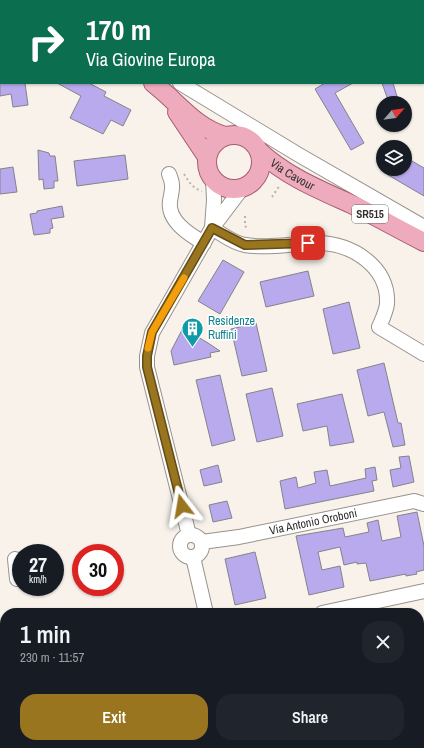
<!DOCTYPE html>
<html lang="en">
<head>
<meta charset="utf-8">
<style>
	:root { --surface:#171b24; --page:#20242c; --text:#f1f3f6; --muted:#9ea1a6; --accent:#9a7520 }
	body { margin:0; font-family:"Archivo Narrow",sans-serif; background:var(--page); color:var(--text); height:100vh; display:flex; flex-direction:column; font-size:15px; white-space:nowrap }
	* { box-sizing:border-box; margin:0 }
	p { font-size:13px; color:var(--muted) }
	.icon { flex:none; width:22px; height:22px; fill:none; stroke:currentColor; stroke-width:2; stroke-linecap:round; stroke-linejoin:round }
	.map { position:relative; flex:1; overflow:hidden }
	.details { position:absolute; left:0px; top:608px; width:424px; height:140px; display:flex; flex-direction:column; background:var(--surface); border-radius:16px 16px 0 0; box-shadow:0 1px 3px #0004 }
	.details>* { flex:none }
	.top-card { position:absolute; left:0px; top:0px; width:424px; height:84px; box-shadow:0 1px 3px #0004; background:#0b6e4f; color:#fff; overflow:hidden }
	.needle { width:26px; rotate:62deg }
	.buttons { position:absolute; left:376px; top:96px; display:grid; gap:8px }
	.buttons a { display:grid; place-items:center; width:36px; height:36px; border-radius:50%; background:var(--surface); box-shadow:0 1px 3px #0004; font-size:20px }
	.speed { position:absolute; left:12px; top:544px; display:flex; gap:8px; font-size:20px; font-weight:700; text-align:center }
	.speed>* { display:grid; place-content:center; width:52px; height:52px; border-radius:50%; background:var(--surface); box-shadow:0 1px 3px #0004; line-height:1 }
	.speed small { font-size:10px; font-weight:400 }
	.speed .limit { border:6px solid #d22; background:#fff; color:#111 }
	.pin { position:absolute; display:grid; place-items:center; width:34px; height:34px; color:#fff; margin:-17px; border-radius:8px; box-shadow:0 2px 6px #0006 }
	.me { position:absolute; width:44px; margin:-22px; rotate:346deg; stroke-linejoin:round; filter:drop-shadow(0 0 3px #0008) }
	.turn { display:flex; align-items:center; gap:14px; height:84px; padding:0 20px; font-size:18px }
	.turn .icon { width:52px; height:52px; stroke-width:2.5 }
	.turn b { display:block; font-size:28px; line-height:34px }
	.round { display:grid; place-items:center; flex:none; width:42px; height:42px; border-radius:16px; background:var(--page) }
	.summary { display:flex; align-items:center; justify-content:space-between; height:68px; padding:0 20px }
	h1 { font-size:24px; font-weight:600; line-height:30px }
	.cta { display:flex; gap:8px; margin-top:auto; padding:8px 20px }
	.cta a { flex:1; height:46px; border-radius:16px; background:var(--accent); color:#fff; font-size:16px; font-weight:600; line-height:46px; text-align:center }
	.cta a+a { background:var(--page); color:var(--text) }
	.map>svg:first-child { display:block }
	.building { fill:#b8aaec; stroke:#84838a }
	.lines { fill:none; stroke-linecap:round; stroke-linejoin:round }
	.minor-casing { stroke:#97928c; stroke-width:16 }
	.major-casing { stroke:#a65b6e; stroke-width:20 }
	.path { stroke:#b8b3ad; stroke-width:2; stroke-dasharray:2 3; stroke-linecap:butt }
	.minor { stroke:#fff; stroke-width:14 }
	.major { stroke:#efabbe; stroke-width:18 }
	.route-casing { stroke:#644c15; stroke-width:10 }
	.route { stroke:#9a7520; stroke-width:7 }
	.slow { stroke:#f59e0b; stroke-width:7 }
	.labels { text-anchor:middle; stroke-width:3; stroke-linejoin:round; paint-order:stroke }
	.shield { fill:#fff; stroke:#6e6d6b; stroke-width:1 }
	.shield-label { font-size:11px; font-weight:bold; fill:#302e2c }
	.street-label { font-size:12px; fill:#302e2c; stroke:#fff }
	.culture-label { font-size:12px; fill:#0d838f; stroke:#fff; text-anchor:start }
</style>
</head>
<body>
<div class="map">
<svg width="424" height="748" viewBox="0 0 424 748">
	<rect width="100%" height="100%" fill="#f8f2eb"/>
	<!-- building -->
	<path class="building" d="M 0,83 L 25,83 L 28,105 L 13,107 L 11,94 L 0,96 Z
		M 57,83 L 89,83 L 106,92 L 104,96 L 131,110 L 123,126 L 111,120 L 103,134 L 70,118 L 81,96 Z
		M 325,83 L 353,83 L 335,93 L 364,143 L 351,150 L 315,89 Z
		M 382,83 L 393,83 L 399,103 L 389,103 Z
		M 38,150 L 49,153 L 50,156 L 55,156 L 58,181 L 54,181 L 54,188 L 44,189 L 43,179 L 39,180 Z
		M 125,155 L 128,179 L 77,186 L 74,161 Z
		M 405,157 L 424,168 L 424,196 L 388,175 L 391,169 L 405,169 Z
		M 13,167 L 17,192 L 0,194 L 0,169 Z
		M 62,206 L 64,217 L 51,219 L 53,228 L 50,229 L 50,233 L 34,235 L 30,214 L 37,213 L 37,211 Z
		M 223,260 L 244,272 L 220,314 L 198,301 Z
		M 308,271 L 314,296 L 266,307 L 260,282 Z
		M 349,302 L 360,348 L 333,354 L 323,309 Z
		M 256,323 L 267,371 L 242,376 L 231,329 Z
		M 183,328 L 208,343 L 220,351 L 210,353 L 211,357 L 174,365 L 171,351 Z
		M 384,363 L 398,423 L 401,423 L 405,445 L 393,447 L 384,412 L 368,416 L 357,370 Z
		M 220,375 L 235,440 L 212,446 L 196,380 Z
		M 272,388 L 283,436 L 257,442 L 246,394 Z
		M 342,394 L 354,442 L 330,446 L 327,426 L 303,431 L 297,404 Z
		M 409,456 L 414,482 L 393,487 L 390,470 L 401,468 L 399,457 Z
		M 218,465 L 222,482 L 204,486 L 200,470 Z
		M 375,467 L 377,480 L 372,481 L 374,491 L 285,509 L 280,481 L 296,477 L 298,488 L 316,483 L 314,472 L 327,470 L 330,486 L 366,478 L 365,469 Z
		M 227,501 L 232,518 L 213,522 L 209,505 Z
		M 417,512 L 424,546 L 424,570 L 416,572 L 417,574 L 406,576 L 406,574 L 370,581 L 366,563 L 357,564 L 357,562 L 344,565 L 340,547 L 318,552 L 322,570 L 340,566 L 344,587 L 309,595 L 296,536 L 343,528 L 345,537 L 369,532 L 367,523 L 378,520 L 382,541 L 401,537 L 397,516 Z
		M 255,552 L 266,598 L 235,605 L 225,559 Z"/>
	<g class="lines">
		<defs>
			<g id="minor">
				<path d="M 180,83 L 299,155 L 424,227"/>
				<path d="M 169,174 C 174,186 172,189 170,201 C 167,221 190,235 204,243"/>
				<path d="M 212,228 C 222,234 233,243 245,245 C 268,249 294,243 318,243 C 352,243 389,267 387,304 C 386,312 382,320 379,327 L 424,354"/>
				<path d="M 212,228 L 214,200 L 213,179"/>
				<circle cx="191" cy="546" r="11"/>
				<path d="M 189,535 L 147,367 L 147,356 L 152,333 L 212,228 L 243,187"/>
				<path id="s1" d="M 202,542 L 239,537 L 414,501 L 424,504"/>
				<path d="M 193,557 L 206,613"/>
				<path d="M 15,559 L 17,579"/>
				<path d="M 322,613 L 424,591"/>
				<path d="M 419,687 L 424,686"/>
				<path d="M 235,743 L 236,748"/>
			</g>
			<g id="major">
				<path d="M 16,0 L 18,1"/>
				<path d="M 153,83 C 178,102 194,127 225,136"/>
				<path d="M 177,112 L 207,157"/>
				<circle cx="234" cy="162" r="27"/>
				<path id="s2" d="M 259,151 C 286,176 318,189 351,204 C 376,216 400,230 424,242"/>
			</g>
		</defs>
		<!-- minor casing -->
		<use href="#minor" class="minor-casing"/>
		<!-- major casing -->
		<use href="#major" class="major-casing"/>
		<!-- path -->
		<path class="path" d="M 184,174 C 189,182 192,188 202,191
			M 272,197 L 280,185
			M 245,216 L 245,226 L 248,229"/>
		<!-- minor -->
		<use href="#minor" class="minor"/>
		<!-- major -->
		<use href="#major" class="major"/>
	</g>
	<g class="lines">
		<defs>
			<path id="route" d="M 182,506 L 147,367 L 147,356 L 152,332 L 212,228 L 245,245 L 308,243"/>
		</defs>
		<!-- route casing -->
		<use href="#route" class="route-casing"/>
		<!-- route -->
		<use href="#route" class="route"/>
		<!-- slow -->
		<path class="slow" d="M 148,348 L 152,332 L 184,278"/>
	</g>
	<!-- icons -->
	<defs>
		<symbol id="building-pin" viewBox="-11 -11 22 30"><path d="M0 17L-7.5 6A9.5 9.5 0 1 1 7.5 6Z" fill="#0f9aa8" stroke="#fff"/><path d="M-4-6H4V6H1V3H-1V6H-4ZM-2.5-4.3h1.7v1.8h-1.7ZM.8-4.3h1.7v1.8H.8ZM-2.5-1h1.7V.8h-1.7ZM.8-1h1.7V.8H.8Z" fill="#fff"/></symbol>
	</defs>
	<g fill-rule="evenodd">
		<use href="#building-pin" x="180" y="316" width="25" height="34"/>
	</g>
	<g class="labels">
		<!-- shield labels -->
		<rect class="shield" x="352" y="205" width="36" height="18" rx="3"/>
		<g class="shield-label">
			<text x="370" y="218">SR515</text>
		</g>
		<!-- street labels -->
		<g class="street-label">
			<text dy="4" stroke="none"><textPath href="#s2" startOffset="41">Via Cavour</textPath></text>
			<text dy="4" stroke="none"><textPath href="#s1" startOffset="113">Via Antonio Oroboni</textPath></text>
		</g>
		<!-- culture labels -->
		<g class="culture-label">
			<text x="208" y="325">Residenze<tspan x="208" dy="14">Ruffini</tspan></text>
		</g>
	</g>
</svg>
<div class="buttons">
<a><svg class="needle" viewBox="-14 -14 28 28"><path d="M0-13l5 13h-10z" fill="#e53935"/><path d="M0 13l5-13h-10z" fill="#9ea1a6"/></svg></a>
<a><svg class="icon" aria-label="layers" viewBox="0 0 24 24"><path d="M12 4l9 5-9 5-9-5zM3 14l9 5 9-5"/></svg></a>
</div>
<div class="speed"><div>27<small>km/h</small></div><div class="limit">30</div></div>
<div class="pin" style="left:308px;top:243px;background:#d93025"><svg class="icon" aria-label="arrive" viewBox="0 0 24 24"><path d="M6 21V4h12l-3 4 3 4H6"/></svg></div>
<svg class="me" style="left:182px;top:506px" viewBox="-20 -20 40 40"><path d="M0-17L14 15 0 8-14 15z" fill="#9a7520" stroke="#fff" stroke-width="4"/></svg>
<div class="top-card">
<div class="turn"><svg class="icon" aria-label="right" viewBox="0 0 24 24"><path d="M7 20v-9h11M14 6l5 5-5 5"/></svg><div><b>170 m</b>Via Giovine Europa</div></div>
</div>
<section class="details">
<div class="summary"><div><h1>1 min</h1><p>230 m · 11:57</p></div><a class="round"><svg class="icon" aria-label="close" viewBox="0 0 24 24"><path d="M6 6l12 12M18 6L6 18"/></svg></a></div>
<div class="cta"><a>Exit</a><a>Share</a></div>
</section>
</div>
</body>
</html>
